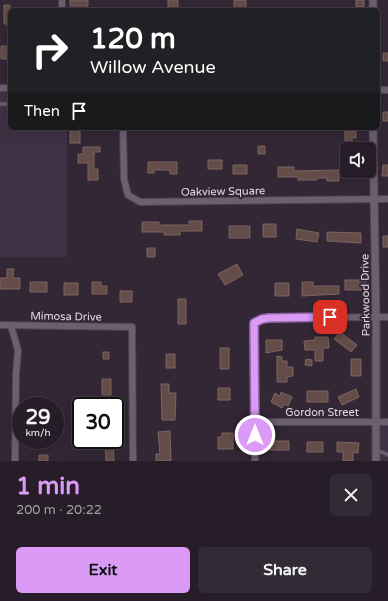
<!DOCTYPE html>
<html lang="en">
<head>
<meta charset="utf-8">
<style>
	:root { --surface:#261d28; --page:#322a34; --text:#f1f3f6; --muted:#a4a2a8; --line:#423b45; --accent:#da9af6 }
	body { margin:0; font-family:"Varela Round",sans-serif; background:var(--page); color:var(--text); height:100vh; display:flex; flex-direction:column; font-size:15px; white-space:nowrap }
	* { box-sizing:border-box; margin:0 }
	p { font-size:13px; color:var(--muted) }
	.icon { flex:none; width:22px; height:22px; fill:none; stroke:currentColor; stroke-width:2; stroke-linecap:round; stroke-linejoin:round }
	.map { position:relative; height:461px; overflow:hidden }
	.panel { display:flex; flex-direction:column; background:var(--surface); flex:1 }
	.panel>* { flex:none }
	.banner { position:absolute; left:8px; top:8px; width:372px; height:122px; border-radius:6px; box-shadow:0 4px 16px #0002,0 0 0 1px var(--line); background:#202124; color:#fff; overflow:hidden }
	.buttons { position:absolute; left:340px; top:142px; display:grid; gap:8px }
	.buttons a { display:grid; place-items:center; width:36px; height:36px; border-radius:6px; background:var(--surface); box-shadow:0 4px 16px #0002,0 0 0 1px var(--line); font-size:20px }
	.speed { position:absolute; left:12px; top:397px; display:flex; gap:8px; font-size:20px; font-weight:700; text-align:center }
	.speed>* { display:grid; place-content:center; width:52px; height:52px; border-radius:50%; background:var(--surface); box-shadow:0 4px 16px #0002,0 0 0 1px var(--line); line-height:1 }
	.speed small { font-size:10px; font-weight:400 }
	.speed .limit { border:2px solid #111; border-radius:6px; background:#fff; color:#111 }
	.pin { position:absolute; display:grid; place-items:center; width:34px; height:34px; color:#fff; margin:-17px; border-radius:8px; box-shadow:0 2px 6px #0006 }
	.me { position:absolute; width:44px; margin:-22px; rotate:0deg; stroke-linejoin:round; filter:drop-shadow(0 0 3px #0008) }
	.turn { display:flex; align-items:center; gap:14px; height:84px; padding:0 16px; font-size:18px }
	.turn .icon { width:52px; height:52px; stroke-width:2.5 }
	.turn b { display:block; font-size:28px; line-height:34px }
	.then { display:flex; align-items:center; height:38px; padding:0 16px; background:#0003; gap:8px; font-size:15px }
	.round { display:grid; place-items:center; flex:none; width:42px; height:42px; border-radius:6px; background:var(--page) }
	.summary { display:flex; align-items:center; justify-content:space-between; height:68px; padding:0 16px }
	h1 { font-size:24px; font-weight:700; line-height:30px; color:var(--accent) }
	.primary-button { display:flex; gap:8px; margin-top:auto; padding:8px 16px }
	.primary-button a { flex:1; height:46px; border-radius:6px; background:var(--accent); color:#111; font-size:16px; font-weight:700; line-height:46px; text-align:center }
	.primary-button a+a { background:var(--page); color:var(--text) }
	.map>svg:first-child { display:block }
	.built { fill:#403044 }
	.building { fill:#644d49; stroke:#7c6460 }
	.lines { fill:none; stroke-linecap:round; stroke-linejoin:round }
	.service-casing { stroke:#4e4450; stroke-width:5 }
	.minor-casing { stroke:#4e4450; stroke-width:8 }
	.tertiary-casing { stroke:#4e4450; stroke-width:9 }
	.service { stroke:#6d5f71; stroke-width:3 }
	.minor { stroke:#6d5f71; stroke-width:6 }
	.tertiary { stroke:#6d5f71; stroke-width:7 }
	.route-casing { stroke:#8e64a0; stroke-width:10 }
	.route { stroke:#da9af6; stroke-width:7 }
	.labels { text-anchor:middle; stroke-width:4; stroke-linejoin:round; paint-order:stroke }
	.street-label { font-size:11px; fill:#e1d9e3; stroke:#332736 }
</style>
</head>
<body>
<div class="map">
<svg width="388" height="461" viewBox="0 0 388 461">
	<rect width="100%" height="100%" fill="#332736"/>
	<!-- built -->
	<path class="built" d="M 0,91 L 10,91 L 10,128 L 67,128 L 67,257 L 0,257 Z
		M 380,425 L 388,425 L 388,461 L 380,461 Z"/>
	<!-- building -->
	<path class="building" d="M 70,0 L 88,0 L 88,6 L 70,6 Z
		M 168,0 L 178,0 L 178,7 L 168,7 Z
		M 234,0 L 246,0 L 246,8 L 234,8 Z
		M 356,0 L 364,0 L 364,7 L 356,7 Z
		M 4,5 L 10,5 L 10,24 L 4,24 Z
		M 1,46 L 10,46 L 10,59 L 1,59 Z
		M 383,53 L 388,53 L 388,61 L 383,61 Z
		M 383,112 L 388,112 L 388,121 L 383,121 Z
		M 70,131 L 80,131 L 80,143 L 70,143 Z
		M 345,131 L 356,131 L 356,138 L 352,138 L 352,143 L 345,143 Z
		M 258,146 L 265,146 L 265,154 L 258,154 Z
		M 83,147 L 100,147 L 100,152 L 94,152 L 94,169 L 98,169 L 98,180 L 88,180 L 88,163 L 78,163 L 78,154 L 83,154 Z
		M 208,160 L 222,160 L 222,169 L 208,169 Z
		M 148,162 L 177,162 L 177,174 L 170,174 L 170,170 L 154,170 L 154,173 L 148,173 Z
		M 233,165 L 247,165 L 247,174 L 233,174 Z
		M 383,165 L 388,165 L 388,176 L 382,176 Z
		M 278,167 L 294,167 L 294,171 L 339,170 L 339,181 L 327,181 L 327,178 L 317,178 L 317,180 L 298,180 L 298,177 L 278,177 Z
		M 189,221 L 202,221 L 202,231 L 180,231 L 180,235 L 164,235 L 164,232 L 142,232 L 142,222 L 159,222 L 159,225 L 189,225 Z
		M 263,224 L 276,224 L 276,237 L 263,237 Z
		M 229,226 L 250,226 L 250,238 L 229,238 Z
		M 297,229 L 319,233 L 317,242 L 296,239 Z
		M 327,232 L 361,233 L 361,243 L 327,241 Z
		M 383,236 L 388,236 L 388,247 L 383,247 Z
		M 147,248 L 155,248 L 155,257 L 147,257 Z
		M 237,264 L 243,275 L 225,285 L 218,274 Z
		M 7,269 L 14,269 L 13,278 L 20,278 L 20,289 L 0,289 L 0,278 L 7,278 Z
		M 345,280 L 366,280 L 366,290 L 345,290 Z
		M 30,282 L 47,282 L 47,292 L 30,292 Z
		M 92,282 L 101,282 L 101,286 L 107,286 L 107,294 L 92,294 Z
		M 302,282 L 313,282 L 313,286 L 339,286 L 339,294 L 302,296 Z
		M 64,283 L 78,283 L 78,295 L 64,295 Z
		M 275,283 L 289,283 L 289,296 L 275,296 Z
		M 120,291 L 132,291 L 132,302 L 120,302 Z
		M 178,299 L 186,299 L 186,324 L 178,324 Z
		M 340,332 L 357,345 L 351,352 L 334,339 Z
		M 315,337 L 328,337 L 329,348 L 323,348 L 323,361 L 315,361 L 315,350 L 305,350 L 304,341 L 315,340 Z
		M 266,340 L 282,340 L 282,350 L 266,353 Z
		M 220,348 L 229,348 L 229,369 L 220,369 Z
		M 103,352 L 109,352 L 109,359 L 103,359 Z
		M 166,354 L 175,354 L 175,368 L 166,368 Z
		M 277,356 L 282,357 L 282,361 L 287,361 L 287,367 L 293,367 L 293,376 L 287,377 L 287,382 L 277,382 Z
		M 306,359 L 312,360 L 312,366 L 305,365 Z
		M 351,359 L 361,359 L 361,376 L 351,376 Z
		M 102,379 L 111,379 L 111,395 L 102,395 Z
		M 161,384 L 169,384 L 169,393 L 176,393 L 175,420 L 162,420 Z
		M 218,388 L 230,388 L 230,400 L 218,400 Z
		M 356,389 L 359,397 L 342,405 L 338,397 Z
		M 307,391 L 328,391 L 328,402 L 307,402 Z
		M 281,392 L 292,397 L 288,406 L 284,404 L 282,408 L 271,402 L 275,393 L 280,396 Z
		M 170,431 L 171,461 L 156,461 L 156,454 L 160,454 L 158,432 Z
		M 222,433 L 233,433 L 233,449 L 218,449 L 218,437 L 222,437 Z
		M 105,440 L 113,440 L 114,461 L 106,461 Z
		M 270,441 L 289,441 L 289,450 L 270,450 Z
		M 307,442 L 323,442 L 323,452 L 307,452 Z
		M 337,442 L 359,443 L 358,453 L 353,452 L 353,461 L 343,461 L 343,452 L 337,452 Z
		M 39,455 L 48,455 L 48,461 L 39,461 Z"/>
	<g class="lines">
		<defs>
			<path id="service" d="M 0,104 L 10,104
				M 377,452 L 382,452 L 388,455"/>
			<path id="minor" d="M 62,0 L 62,10
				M 0,88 L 10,88
				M 378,90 L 388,90
				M 123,128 L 124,179 L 128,195 L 140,202 L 388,199
				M 0,325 L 132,327 L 133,461
				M 11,326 L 18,350 L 16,375 L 15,461
				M 255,422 L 388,422
				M 255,461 L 253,329 L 256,321 L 269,318 L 388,317"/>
			<path id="tertiary" d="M 373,0 L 373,10
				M 373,128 L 376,317 L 376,461"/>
		</defs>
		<!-- service casing -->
		<use href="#service" class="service-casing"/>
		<!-- minor casing -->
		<use href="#minor" class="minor-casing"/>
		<!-- tertiary casing -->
		<use href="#tertiary" class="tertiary-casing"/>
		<!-- service -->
		<use href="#service" class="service"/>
		<!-- minor -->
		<use href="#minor" class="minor"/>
		<!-- tertiary -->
		<use href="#tertiary" class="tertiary"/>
	</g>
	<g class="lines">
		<defs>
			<path id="route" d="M 255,435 L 254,323 L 262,319 L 269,318 L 330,317"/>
		</defs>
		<!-- route casing -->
		<use href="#route" class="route-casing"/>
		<!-- route -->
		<use href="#route" class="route"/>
	</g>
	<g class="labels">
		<!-- street labels -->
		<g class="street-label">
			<text transform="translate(223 191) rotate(-1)" y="4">Oakview Square</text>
			<text transform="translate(365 295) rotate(-91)" y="4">Parkwood Drive</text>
			<text transform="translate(66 316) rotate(1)" y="4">Mimosa Drive</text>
			<text x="322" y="416">Gordon Street</text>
		</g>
	</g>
</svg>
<div class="buttons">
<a><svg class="icon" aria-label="sound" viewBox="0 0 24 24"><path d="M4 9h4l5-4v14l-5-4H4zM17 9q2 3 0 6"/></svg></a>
</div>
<div class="speed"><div>29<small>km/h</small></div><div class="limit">30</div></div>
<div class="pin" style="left:330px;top:317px;background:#d93025"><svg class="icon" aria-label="arrive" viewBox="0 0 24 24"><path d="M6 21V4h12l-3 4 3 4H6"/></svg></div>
<svg class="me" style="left:255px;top:435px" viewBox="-20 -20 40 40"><circle r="17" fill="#da9af6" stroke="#fff" stroke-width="3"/><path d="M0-11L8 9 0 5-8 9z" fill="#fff"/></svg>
<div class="banner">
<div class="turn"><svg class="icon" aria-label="right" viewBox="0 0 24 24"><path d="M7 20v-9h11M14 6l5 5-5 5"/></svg><div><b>120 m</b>Willow Avenue</div></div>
<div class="then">Then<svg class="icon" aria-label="arrive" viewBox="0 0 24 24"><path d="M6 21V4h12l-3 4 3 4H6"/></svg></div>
</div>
</div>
<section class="panel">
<div class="summary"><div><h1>1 min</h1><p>200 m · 20:22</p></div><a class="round"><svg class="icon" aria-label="close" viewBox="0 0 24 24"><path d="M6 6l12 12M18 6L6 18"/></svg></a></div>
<div class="primary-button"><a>Exit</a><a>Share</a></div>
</section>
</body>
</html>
